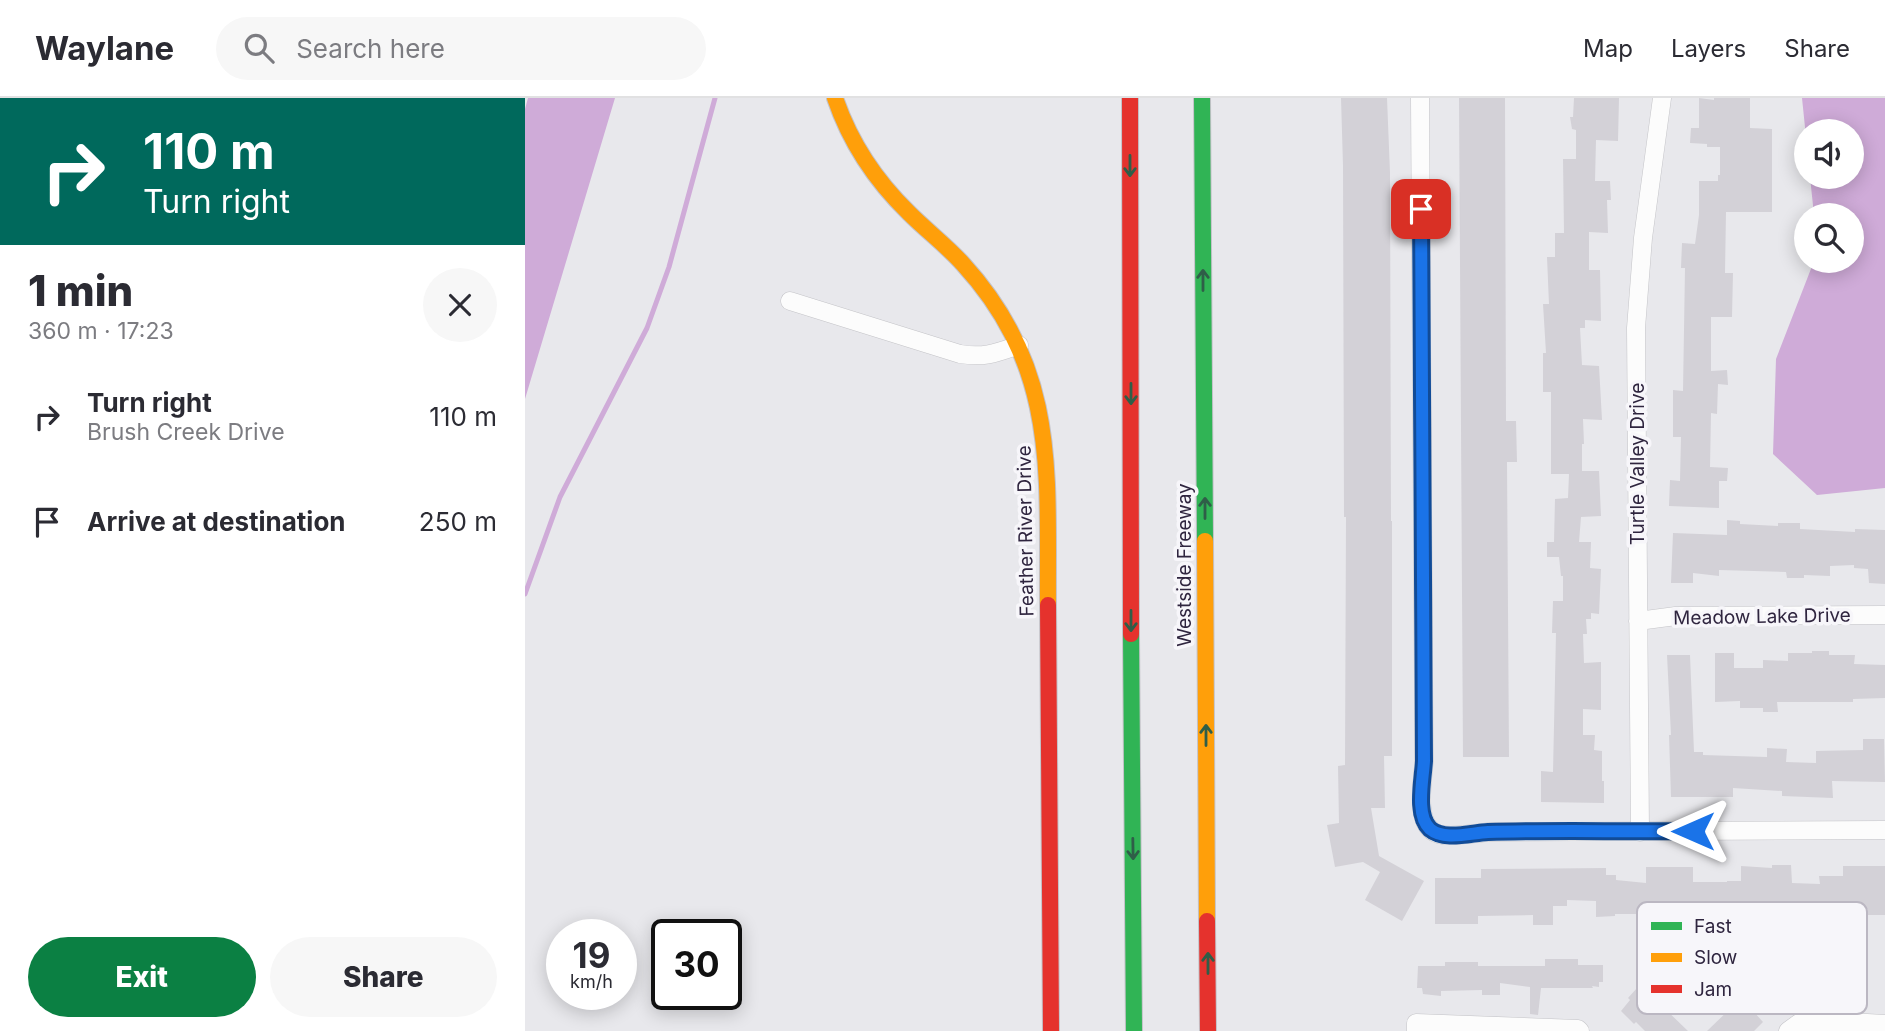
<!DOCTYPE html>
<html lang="en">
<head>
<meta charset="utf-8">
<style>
	:root { --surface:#fff; --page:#f7f7f7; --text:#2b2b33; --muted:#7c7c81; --line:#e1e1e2; --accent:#0b8043 }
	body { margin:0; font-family:Inter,sans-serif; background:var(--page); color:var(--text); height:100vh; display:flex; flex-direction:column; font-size:26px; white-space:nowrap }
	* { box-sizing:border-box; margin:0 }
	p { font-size:23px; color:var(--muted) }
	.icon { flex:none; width:38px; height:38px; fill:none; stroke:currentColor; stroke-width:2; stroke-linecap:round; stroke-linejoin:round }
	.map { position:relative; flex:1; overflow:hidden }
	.details { display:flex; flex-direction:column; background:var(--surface); width:525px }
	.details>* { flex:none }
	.guide { background:#00695c; color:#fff; overflow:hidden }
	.buttons { position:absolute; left:1269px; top:21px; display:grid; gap:14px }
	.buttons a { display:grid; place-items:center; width:70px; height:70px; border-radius:50%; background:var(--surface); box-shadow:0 4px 18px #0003; font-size:35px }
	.speed { position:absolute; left:21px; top:821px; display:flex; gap:14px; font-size:35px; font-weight:700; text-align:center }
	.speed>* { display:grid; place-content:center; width:91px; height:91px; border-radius:50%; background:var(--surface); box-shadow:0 4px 18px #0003; line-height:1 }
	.speed small { font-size:18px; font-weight:400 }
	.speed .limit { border:4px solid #111; border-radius:10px; background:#fff; color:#111 }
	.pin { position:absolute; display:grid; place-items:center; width:60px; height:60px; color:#fff; margin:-30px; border-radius:14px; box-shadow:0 4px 10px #0006 }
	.me { position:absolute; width:77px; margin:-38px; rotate:270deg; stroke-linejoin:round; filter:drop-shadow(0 0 5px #0008) }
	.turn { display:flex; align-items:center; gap:24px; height:147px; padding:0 28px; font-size:32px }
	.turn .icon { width:91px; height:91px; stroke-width:2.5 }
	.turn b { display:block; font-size:49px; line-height:60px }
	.round { display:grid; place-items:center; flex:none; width:74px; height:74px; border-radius:37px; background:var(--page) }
	.summary { display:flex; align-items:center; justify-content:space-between; height:119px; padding:0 28px }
	h1 { font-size:42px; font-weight:800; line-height:52px }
	.action { display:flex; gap:14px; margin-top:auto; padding:14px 28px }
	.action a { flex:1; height:80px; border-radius:42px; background:var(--accent); color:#fff; font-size:28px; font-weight:800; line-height:80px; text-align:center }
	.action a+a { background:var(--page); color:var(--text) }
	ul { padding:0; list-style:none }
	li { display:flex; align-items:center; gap:21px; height:105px; padding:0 28px }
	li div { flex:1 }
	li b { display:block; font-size:26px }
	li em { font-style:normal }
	header { display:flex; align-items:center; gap:42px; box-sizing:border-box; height:98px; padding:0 35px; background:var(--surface); border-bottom:2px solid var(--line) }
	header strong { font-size:33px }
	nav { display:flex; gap:38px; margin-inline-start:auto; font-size:24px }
	.search { width:490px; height:63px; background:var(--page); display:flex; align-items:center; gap:18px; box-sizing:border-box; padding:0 24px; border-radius:38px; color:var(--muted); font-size:26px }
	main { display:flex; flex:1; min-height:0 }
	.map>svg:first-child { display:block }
	.water { fill:#cfabd8 }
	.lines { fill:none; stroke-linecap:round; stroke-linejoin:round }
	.stream { stroke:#cfabd8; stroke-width:5 }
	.building { fill:#d3d1d7 }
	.street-casing { stroke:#c4c4c8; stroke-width:19 }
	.fast-casing { stroke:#c3c2c8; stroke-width:18 }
	.slow-casing { stroke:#c3c2c8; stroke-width:18 }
	.jam-casing { stroke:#c3c2c8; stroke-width:18 }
	.street { stroke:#fcfcfc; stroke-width:18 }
	.fast { stroke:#30b455; stroke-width:16 }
	.slow { stroke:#ff9f0a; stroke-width:16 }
	.jam { stroke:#e5322d; stroke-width:16 }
	.oneway { stroke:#2f5e48 }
	.route-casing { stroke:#114b97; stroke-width:18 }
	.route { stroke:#1a73e8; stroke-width:12 }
	.labels { text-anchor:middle; stroke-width:7; stroke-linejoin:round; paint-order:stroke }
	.street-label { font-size:19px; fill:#2f253f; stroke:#f7f6fa }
	.key { fill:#f7f6fa; stroke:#bbb7c2; stroke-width:2 }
	.key-label { font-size:19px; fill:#2f253f }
</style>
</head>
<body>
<header>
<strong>Waylane</strong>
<div class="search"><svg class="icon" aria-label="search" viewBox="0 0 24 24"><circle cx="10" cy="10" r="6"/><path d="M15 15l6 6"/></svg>Search here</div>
<nav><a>Map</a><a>Layers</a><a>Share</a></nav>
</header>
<main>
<section class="details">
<div class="guide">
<div class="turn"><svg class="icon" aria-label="right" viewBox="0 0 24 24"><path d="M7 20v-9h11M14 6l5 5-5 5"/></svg><div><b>110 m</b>Turn right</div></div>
</div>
<div class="summary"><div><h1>1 min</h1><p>360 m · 17:23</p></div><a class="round"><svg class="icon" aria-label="close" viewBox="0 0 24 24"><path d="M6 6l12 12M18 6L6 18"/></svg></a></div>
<ul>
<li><svg class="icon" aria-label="right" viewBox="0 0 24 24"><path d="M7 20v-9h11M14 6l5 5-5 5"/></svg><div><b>Turn right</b><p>Brush Creek Drive</p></div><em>110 m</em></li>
<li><svg class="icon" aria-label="arrive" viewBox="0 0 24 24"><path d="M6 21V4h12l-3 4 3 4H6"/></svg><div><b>Arrive at destination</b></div><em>250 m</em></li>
</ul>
<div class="action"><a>Exit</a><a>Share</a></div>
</section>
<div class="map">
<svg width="1360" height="933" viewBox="0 0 1360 933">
	<rect width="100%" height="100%" fill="#e8e8ec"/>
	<!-- water -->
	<path class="water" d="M 3,0 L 90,0 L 0,301 L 0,11 Z
		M 1277,0 L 1360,0 L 1360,390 L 1292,397 L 1248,356 L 1251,261 L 1289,163 L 1326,163 L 1326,117 L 1289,117 L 1285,79 L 1326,79 L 1326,33 L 1281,33 L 1281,39 Z"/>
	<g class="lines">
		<!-- stream -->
		<path class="stream" d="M 0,496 L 35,399 L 122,230 L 144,169 L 190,0"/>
	</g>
	<!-- building -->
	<path class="building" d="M 816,0 L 862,0 L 865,75 L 866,423 L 867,423 L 867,658 L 859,658 L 860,710 L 846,710 L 854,758 L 899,783 L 877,823 L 840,802 L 855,774 L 838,764 L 810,769 L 802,727 L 814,725 L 813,668 L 820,667 L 821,419 L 819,419 L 818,68 Z
		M 934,0 L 980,0 L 981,323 L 991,323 L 992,364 L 982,364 L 984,659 L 938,659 Z
		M 1049,0 L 1094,0 L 1093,43 L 1071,42 L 1070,83 L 1085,83 L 1086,102 L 1082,102 L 1083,135 L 1064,134 L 1064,172 L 1075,172 L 1076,223 L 1060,222 L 1060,230 L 1055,230 L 1057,267 L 1074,268 L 1077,322 L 1058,321 L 1059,346 L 1057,346 L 1057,373 L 1074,373 L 1076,418 L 1056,419 L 1054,444 L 1066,444 L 1065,470 L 1076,471 L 1074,516 L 1066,515 L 1066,521 L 1061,521 L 1062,536 L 1058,536 L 1059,565 L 1076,564 L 1076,612 L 1058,611 L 1058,637 L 1070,637 L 1069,652 L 1077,653 L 1077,683 L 1079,683 L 1079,705 L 1016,704 L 1016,673 L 1028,674 L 1031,535 L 1027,535 L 1028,503 L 1038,503 L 1038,478 L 1036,478 L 1034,459 L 1022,459 L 1022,444 L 1029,444 L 1030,401 L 1043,400 L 1044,376 L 1026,376 L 1026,294 L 1018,294 L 1018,255 L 1021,255 L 1018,206 L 1024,206 L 1022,159 L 1030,159 L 1030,135 L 1039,135 L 1038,61 L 1051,61 L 1051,32 L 1047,31 L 1045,19 L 1048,19 Z
		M 1174,0 L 1189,2 L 1189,0 L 1225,0 L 1225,30 L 1247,31 L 1247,114 L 1201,114 L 1200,175 L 1208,175 L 1207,219 L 1186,219 L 1186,273 L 1202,272 L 1203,287 L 1193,286 L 1192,316 L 1186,315 L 1185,369 L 1203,370 L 1202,383 L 1194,383 L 1194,410 L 1144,408 L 1145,382 L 1155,383 L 1156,339 L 1148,339 L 1148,292 L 1158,293 L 1160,170 L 1156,170 L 1157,145 L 1170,146 L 1174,117 L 1174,83 L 1193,83 L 1193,77 L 1195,77 L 1195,49 L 1182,49 L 1182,46 L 1165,45 L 1166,30 L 1174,30 Z
		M 1202,422 L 1215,423 L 1215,426 L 1253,428 L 1253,425 L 1275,425 L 1275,431 L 1330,434 L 1330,431 L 1360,432 L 1360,486 L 1344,485 L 1343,471 L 1329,470 L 1329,467 L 1305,468 L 1305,478 L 1279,477 L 1279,480 L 1262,480 L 1261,474 L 1194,472 L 1194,478 L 1168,475 L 1168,485 L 1146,485 L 1148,435 L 1202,437 Z
		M 1287,553 L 1304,553 L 1304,557 L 1330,557 L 1329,566 L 1360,567 L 1360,600 L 1328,601 L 1328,604 L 1252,604 L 1253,614 L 1238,614 L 1238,610 L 1215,610 L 1215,603 L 1190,604 L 1190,555 L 1209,555 L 1209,570 L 1238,570 L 1238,562 L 1263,563 L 1263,555 L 1287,555 Z
		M 1142,557 L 1165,557 L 1169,654 L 1178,654 L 1178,657 L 1242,659 L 1242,650 L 1262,651 L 1261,664 L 1291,665 L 1291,653 L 1338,652 L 1338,641 L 1359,641 L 1360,684 L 1307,683 L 1308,700 L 1257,698 L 1257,693 L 1208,690 L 1208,699 L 1146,699 L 1144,637 L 1146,637 Z
		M 1247,767 L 1266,767 L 1267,785 L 1295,786 L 1294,778 L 1318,778 L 1318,768 L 1360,768 L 1360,817 L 1343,817 L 1343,811 L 1223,809 L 1223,827 L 1203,827 L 1202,816 L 1090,816 L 1090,818 L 1071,819 L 1071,803 L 1042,802 L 1042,808 L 1028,808 L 1028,827 L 1008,827 L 1008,817 L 953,818 L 953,826 L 910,826 L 910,780 L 956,780 L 956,771 L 1081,770 L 1081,777 L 1091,777 L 1091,782 L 1121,785 L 1121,769 L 1168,769 L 1168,784 L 1202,784 L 1202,783 L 1216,783 L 1216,768 L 1247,770 Z
		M 1020,861 L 1053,861 L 1053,867 L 1078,867 L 1078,884 L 1074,884 L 1074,889 L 1067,888 L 1068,890 L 1016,890 L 1013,917 L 1005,916 L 1005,889 L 975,885 L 975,897 L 957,897 L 957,892 L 916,893 L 916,898 L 898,896 L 897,890 L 892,890 L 893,868 L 920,868 L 920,864 L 953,864 L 953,868 L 1020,868 Z
		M 1112,890 L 1132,909 L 1135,906 L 1163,933 L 1120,933 L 1111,924 L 1109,926 L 1096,913 L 1105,902 L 1103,900 Z
		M 1219,903 L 1238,924 L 1229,933 L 1182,933 L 1209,907 L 1212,910 Z"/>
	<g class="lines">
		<defs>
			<path id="street" d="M 895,0 L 899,663 C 898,685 887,733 918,737 C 931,739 951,735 964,734 L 1360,732
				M 265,203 L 435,256 C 459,260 471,255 494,247
				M 1113,523 L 1151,518 L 1360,517
				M 1115,734 L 1111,230 L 1118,140 L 1137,0
				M 891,933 L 891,925 L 1053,931 L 1055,933
				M 1263,933 L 1274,925 L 1324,924 L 1360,926"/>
			<path id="fast" d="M 677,0 L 680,443
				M 606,536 L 609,933"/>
			<path id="slow" d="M 310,0 C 325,44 351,83 384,115 C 402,133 422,148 438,166 C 534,271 522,376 523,507
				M 680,443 L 682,823"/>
			<path id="jam" d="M 605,0 L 606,536
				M 523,507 L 526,933
				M 682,823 L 683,933"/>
		</defs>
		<!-- street casing -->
		<use href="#street" class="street-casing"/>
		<!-- fast casing -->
		<use href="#fast" class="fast-casing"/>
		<!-- slow casing -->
		<use href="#slow" class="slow-casing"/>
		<!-- jam casing -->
		<use href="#jam" class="jam-casing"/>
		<!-- street -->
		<use href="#street" class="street"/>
		<!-- fast -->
		<use href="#fast" class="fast"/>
		<!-- slow -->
		<use href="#slow" class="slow"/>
		<!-- jam -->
		<use href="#jam" class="jam"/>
	</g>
	<!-- one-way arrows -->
	<defs><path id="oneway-shaft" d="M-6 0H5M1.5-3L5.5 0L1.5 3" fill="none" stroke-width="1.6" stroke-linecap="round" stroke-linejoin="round" transform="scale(1.75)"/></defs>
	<g class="oneway">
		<use href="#oneway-shaft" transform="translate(605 68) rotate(90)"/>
		<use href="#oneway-shaft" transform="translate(678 182) rotate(-90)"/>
		<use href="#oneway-shaft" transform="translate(606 296) rotate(90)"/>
		<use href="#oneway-shaft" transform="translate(680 410) rotate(-90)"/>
		<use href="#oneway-shaft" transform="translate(606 523) rotate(90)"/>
		<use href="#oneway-shaft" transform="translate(681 637) rotate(-90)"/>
		<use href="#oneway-shaft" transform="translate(608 751) rotate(89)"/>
		<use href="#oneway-shaft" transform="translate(683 865) rotate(-90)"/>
	</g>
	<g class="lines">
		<defs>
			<path id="route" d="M 896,111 L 899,663 C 898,682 890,717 905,731 C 919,743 945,735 963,734 C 1031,732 1099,734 1168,733"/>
		</defs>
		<!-- route casing -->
		<use href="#route" class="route-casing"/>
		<!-- route -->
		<use href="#route" class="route"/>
	</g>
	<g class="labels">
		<!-- street labels -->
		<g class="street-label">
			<text transform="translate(1112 366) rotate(-90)" y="7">Turtle Valley Drive</text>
			<text transform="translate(500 433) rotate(-91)" y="7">Feather River Drive</text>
			<text transform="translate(659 467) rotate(-90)" y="7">Westside Freeway</text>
			<text transform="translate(1237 518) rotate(-1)" y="7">Meadow Lake Drive</text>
		</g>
	</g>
	<!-- legend -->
	<rect x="1112" y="804" width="230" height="112" rx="10" class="key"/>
	<rect x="1126" y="824" width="31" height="8" fill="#30b455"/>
	<rect x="1126" y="855" width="31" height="9" fill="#ff9f0a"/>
	<rect x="1126" y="887" width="31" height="8" fill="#e5322d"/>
	<g class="key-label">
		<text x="1169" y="835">Fast</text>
		<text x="1169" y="866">Slow</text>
		<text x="1169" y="898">Jam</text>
	</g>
</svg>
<div class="buttons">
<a><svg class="icon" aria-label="sound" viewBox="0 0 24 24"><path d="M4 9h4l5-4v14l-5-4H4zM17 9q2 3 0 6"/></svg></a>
<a><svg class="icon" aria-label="search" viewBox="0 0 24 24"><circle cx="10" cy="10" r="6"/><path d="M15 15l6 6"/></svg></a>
</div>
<div class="speed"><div>19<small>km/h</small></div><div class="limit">30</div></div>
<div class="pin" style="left:896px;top:111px;background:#d93025"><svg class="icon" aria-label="arrive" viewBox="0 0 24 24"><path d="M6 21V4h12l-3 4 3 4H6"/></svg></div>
<svg class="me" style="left:1168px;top:733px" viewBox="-20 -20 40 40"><path d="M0-17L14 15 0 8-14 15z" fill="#1a73e8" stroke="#fff" stroke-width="4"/></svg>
</div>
</main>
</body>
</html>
